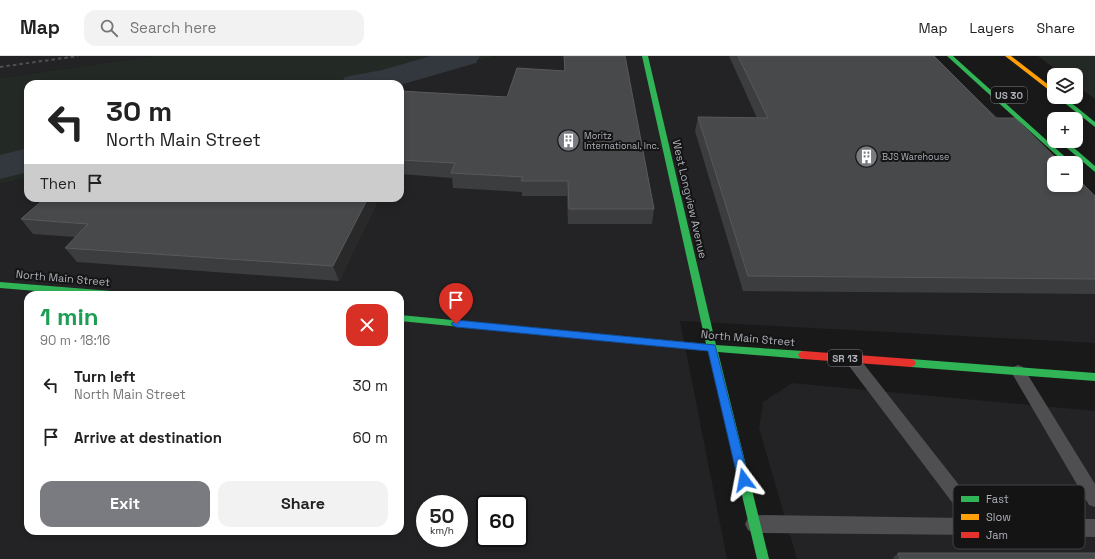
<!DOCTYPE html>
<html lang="en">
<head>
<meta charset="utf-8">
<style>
	:root { --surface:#fff; --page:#f2f2f2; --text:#222; --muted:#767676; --line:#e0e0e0; --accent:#797b81 }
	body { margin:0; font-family:"Space Grotesk",sans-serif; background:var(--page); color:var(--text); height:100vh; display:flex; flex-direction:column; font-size:15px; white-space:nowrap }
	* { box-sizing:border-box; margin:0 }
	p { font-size:13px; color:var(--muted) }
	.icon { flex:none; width:22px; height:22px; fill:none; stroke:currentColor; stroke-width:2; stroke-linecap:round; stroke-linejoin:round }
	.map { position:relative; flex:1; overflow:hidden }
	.sheet { position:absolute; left:24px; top:235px; width:380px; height:244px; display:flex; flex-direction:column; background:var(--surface); border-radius:12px; box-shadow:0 2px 6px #0003 }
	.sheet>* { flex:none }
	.banner { position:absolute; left:24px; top:24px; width:380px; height:122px; border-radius:12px; box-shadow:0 2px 6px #0003; background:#fff; color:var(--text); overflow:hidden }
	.tools { position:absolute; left:1047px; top:12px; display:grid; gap:8px }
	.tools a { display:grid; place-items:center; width:36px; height:36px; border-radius:8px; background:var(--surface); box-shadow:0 2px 6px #0003; font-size:20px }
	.speed { position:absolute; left:416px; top:439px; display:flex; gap:8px; font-size:20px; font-weight:700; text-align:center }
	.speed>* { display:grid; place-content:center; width:52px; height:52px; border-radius:50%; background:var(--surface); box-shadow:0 2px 6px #0003; line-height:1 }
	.speed small { font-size:10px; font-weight:400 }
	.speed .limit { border:2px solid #111; border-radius:6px; background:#fff; color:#111 }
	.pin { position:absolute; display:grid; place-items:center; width:34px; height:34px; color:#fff; margin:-41px -17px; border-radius:50% 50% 50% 0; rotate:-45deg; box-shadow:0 0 4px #0007 }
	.pin .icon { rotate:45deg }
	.me { position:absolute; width:44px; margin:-22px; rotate:347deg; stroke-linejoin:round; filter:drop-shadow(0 0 3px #0008) }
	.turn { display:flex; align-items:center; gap:14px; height:84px; padding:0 16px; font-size:18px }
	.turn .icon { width:52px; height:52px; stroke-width:2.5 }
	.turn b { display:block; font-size:28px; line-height:34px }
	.then { display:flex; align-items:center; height:38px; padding:0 16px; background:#0003; gap:8px; font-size:15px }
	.round { display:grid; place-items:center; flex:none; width:42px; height:42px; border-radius:12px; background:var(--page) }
	.headline { display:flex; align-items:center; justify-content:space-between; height:68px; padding:0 16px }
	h1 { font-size:24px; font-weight:700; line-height:30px; color:#1e9e55 }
	.primary-button { display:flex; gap:8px; margin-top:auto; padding:8px 16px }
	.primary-button a { flex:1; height:46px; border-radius:12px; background:var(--accent); color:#fff; font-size:16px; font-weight:700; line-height:46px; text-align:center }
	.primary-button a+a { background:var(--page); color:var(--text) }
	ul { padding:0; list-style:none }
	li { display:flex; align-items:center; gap:12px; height:52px; padding:0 16px }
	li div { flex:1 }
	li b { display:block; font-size:15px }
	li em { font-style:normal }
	header { display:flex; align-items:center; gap:24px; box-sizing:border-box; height:56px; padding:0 20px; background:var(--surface); border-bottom:1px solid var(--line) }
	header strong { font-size:19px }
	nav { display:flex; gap:22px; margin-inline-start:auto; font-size:14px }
	.search { width:280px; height:36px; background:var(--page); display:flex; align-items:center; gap:10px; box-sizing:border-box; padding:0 14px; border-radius:12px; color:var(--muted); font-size:15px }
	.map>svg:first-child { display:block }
	.built { fill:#232325; fill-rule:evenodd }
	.green { fill:#232924 }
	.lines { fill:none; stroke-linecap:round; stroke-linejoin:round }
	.river { fill:#32383e; fill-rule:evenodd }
	.lane { fill:#4f4f52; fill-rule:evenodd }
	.fast { fill:#30b455; fill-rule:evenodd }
	.slow { fill:#ff9f0a; fill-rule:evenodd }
	.jam { fill:#e5322d; fill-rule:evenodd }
	.rail { stroke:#505053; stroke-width:2; stroke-dasharray:3.5 3; stroke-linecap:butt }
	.wall { fill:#3c3d3e }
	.shaded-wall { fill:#29292a }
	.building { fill:#48494b; stroke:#58595c }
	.route { fill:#1a73e8; stroke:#114b97 }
	.labels { text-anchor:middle; stroke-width:4; stroke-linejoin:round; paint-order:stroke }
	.far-poi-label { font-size:9px; fill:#adb0b8; stroke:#141415; text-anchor:start }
	.shield { fill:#141415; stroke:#7f8187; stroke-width:1 }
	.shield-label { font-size:10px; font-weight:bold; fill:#adb0b8 }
	.street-label { font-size:11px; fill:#adb0b8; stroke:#141415 }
	.key { fill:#141415; stroke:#424346; stroke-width:1 }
	.key-label { font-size:11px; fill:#adb0b8 }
</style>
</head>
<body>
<header>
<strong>Map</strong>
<div class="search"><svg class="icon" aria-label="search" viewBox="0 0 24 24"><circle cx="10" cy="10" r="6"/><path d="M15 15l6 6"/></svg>Search here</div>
<nav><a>Map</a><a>Layers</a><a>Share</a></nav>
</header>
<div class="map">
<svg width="1095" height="503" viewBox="0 0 1095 503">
	<rect width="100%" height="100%" fill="#19191a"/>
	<!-- built -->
	<path class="built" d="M 0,0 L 155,0 L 0,22 Z
		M 497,0 L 932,0 L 1054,113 L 1054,129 L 1095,152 L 1095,287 L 680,265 L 727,503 L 0,503 L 0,128 L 28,121 L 28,142 L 400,142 L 400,28 L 385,28 ZM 28,239 L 400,239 L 400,475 L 28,475 ZM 425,448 L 459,448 L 459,482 L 425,482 ZM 485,448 L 519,448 L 519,482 L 485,482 Z
		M 792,327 L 1095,355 L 1095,503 L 797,503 L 759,372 L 763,346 Z"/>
	<!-- green -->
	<path class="green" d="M 155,0 L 497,0 L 385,28 L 28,28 L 28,121 L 0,128 L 0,22 Z
		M 1038,0 L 1095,0 L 1095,43 L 1076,29 L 1076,19 L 1063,19 Z"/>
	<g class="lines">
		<!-- river -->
		<path class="river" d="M 431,0 L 480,0 L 476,7 L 400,29 L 340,28 L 345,21 L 382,14 Z
			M 28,92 L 28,116 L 0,123 L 0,99 Z"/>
		<!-- lane -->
		<path class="lane" d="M 851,296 L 856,298 L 985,462 L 1095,463 L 1095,481 L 985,479 L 982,481 L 979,479 L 754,477 L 748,474 L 745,468 L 748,462 L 754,459 L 964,462 L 846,306 L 844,302 L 846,298 Z
			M 1018,309 L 1023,311 L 1095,428 L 1095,451 L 1089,449 L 1013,319 L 1011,315 L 1013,311 Z"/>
		<!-- fast -->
		<path class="fast" d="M 642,0 L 648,0 L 716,289 L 803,295 L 806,296 L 808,299 L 806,302 L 803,303 L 718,296 L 769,503 L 757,503 L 708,295 L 400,265 L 400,259 L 706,288 Z
			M 947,0 L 953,0 L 1072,107 L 1065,107 Z
			M 1057,41 L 1064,41 L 1095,66 L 1095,71 Z
			M 1060,85 L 1066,85 L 1095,110 L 1095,116 L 1061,87 Z
			M 0,226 L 124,236 L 128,239 L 85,239 L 0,232 Z
			M 911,303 L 1095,317 L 1095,325 L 911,311 L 908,310 L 906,307 L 908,304 Z"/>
		<!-- slow -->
		<path class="slow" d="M 1005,0 L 1011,0 L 1054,33 L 1054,38 Z"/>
		<!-- jam -->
		<path class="jam" d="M 803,295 L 911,303 L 914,304 L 916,307 L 914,310 L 911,311 L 803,303 L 800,302 L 798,299 L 800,296 Z"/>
		<!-- rail -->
		<path class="rail" d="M 0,11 L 78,0"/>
	</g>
	<!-- wall -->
	<path class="wall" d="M 564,0 L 625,0 L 654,153 L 652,168 L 568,168 L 567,140 L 522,140 L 522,136 L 453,132 L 452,122 L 400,118 L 400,35 L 507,41 L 564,15 Z
		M 729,0 L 934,0 L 996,62 L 1095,140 L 1095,238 L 743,235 L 695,75 L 698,61 L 757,62 Z
		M 45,142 L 379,142 L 339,225 L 77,206 L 65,192 L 75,181 L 33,178 L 21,163 Z
		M 898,497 L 1095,503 L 893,503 L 893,502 Z"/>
	<!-- shaded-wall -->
	<path class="shaded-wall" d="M 368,142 L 379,142 L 339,225 L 333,210 Z"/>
	<!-- building -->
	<path class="building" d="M 564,0 L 625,0 L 654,153 L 569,153 L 568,125 L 521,125 L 523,121 L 451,117 L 455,107 L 400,104 L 400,35 L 507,41 L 517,12 L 565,15 Z
		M 738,0 L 934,0 L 996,62 L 1015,62 L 1061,107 L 1054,107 L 1054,129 L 1076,129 L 1076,121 L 1095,140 L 1095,223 L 748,220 L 698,61 L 768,62 Z
		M 45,142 L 368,142 L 333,210 L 65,192 L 88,168 L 21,163 Z
		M 898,497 L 1095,497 L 1095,503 L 900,503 Z"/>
	<!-- route -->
	<path class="route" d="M 456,264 L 715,289 L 749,424 L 748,428 L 744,429 L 739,428 L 738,424 L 708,295 L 456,271 L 451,268 Z"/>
	<!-- icons -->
	<defs>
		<symbol id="building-disc" viewBox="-11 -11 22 22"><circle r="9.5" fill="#797b81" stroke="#141415"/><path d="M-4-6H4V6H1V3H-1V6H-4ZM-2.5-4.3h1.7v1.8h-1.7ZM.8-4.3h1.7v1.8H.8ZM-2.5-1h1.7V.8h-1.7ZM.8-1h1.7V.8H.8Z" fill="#fff"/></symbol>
	</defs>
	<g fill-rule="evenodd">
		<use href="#building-disc" x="556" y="72" width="25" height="25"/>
		<use href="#building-disc" x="854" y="88" width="25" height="25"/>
	</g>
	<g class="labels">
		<!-- far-poi labels -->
		<g class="far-poi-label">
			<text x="584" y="83">Moritz<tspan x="584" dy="10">International, Inc.</tspan></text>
			<text x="882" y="104">BJS Warehouse</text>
		</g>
		<!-- shield labels -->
		<g class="shield">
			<rect x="991" y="31" width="36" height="16" rx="3"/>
			<rect x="828" y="294" width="34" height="16" rx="3"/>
		</g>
		<g class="shield-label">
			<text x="1009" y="43">US 30</text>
			<text x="845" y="306">SR 13</text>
		</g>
		<!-- street labels -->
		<g class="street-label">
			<text transform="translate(690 143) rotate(77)" y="4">West Longview Avenue</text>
			<text transform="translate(63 222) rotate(5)" y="4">North Main Street</text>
			<text transform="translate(748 282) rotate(5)" y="4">North Main Street</text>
		</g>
	</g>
	<!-- legend -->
	<rect x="953" y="429" width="132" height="64" rx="6" class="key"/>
	<rect x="961" y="440" width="18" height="6" fill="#30b455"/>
	<rect x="961" y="458" width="18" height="6" fill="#ff9f0a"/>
	<rect x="961" y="476" width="18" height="6" fill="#e5322d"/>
	<g class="key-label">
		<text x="986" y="447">Fast</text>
		<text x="986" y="465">Slow</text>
		<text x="986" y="483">Jam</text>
	</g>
</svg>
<div class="tools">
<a><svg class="icon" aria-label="layers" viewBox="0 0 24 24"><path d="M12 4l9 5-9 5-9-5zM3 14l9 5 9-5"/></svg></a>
<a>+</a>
<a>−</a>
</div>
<div class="speed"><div>50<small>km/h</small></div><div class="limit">60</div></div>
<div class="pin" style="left:456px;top:268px;background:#d93025"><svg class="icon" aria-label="arrive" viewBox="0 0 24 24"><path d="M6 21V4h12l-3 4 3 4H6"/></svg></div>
<svg class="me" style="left:744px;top:424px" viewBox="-20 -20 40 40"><path d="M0-17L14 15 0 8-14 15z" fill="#1a73e8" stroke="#fff" stroke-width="4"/></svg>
<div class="banner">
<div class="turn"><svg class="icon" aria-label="left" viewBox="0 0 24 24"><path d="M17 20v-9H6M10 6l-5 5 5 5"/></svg><div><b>30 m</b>North Main Street</div></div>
<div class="then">Then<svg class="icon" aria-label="arrive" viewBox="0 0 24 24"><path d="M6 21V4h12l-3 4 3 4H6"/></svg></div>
</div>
<section class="sheet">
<div class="headline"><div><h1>1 min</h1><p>90 m · 18:16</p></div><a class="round" style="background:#d93025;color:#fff"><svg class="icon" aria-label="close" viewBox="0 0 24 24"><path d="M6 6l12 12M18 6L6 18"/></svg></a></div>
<ul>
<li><svg class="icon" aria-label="left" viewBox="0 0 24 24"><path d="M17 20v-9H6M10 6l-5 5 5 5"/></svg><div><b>Turn left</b><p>North Main Street</p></div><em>30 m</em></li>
<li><svg class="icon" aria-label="arrive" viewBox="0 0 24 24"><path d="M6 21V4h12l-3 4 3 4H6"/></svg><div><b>Arrive at destination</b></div><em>60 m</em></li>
</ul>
<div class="primary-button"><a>Exit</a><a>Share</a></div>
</section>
</div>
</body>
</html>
